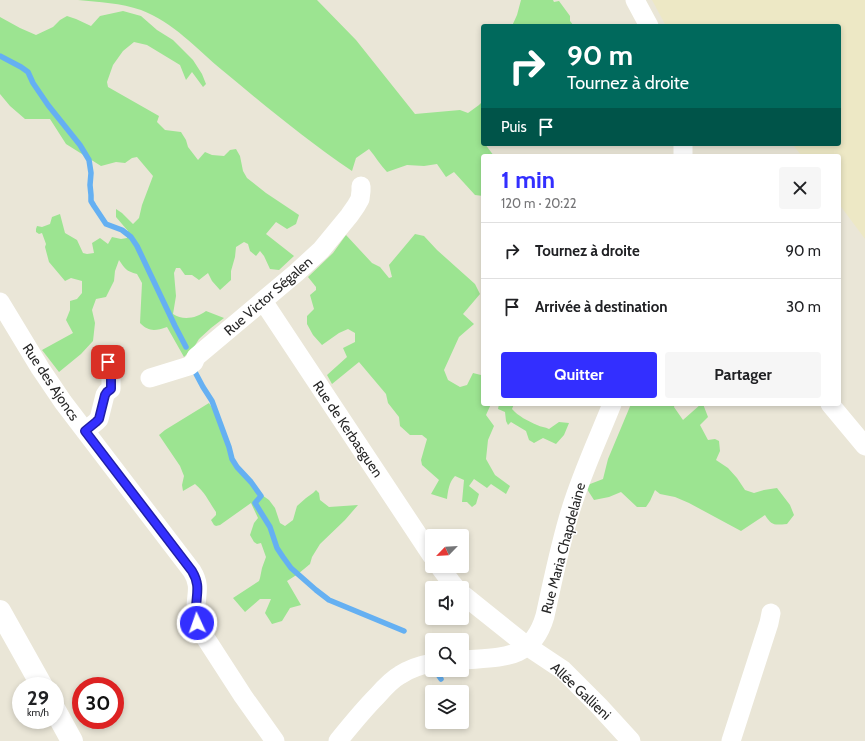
<!DOCTYPE html>
<html lang="fr">
<head>
<meta charset="utf-8">
<style>
	:root { --surface:#fff; --page:#f6f6f6; --text:#202124; --muted:#757577; --line:#e0e0e0; --accent:#332fff }
	body { margin:0; font-family:Cabin,sans-serif; background:var(--page); color:var(--text); height:100vh; display:flex; flex-direction:column; font-size:15px; white-space:nowrap }
	* { box-sizing:border-box; margin:0 }
	p { font-size:13px; color:var(--muted) }
	.icon { flex:none; width:22px; height:22px; fill:none; stroke:currentColor; stroke-width:2; stroke-linecap:round; stroke-linejoin:round }
	.map { position:relative; flex:1; overflow:hidden }
	.details { position:absolute; left:481px; top:154px; width:360px; height:252px; display:flex; flex-direction:column; background:var(--surface); border-radius:4px; box-shadow:0 2px 6px #0003 }
	.details>* { flex:none }
	.hud { position:absolute; left:481px; top:24px; width:360px; height:122px; border-radius:4px; box-shadow:0 2px 6px #0003; background:#00695c; color:#fff; overflow:hidden }
	.needle { width:26px; rotate:245deg }
	.tools { position:absolute; left:425px; top:529px; display:grid; gap:8px }
	.tools a { display:grid; place-items:center; width:44px; height:44px; border-radius:4px; background:var(--surface); box-shadow:0 2px 6px #0003; font-size:20px }
	.speed { position:absolute; left:12px; top:677px; display:flex; gap:8px; font-size:20px; font-weight:700; text-align:center }
	.speed>* { display:grid; place-content:center; width:52px; height:52px; border-radius:50%; background:var(--surface); box-shadow:0 2px 6px #0003; line-height:1 }
	.speed small { font-size:10px; font-weight:400 }
	.speed .limit { border:6px solid #d22; background:#fff; color:#111 }
	.pin { position:absolute; display:grid; place-items:center; width:34px; height:34px; color:#fff; margin:-17px; border-radius:8px; box-shadow:0 2px 6px #0006 }
	.me { position:absolute; width:44px; margin:-22px; rotate:357deg; stroke-linejoin:round; filter:drop-shadow(0 0 3px #0008) }
	.turn { display:flex; align-items:center; gap:14px; height:84px; padding:0 20px; font-size:18px }
	.turn .icon { width:52px; height:52px; stroke-width:2.5 }
	.turn b { display:block; font-size:28px; line-height:34px }
	.then { display:flex; align-items:center; height:38px; padding:0 20px; background:#0003; gap:8px; font-size:15px }
	.round { display:grid; place-items:center; flex:none; width:42px; height:42px; border-radius:4px; background:var(--page) }
	.overview { display:flex; align-items:center; justify-content:space-between; height:68px; padding:0 20px }
	h1 { font-size:24px; font-weight:700; line-height:30px; color:var(--accent) }
	.primary-button { display:flex; gap:8px; margin-top:auto; padding:8px 20px }
	.primary-button a { flex:1; height:46px; border-radius:4px; background:var(--accent); color:#fff; font-size:16px; font-weight:700; line-height:46px; text-align:center }
	.primary-button a+a { background:var(--page); color:var(--text) }
	ul { padding:0; list-style:none }
	li { display:flex; align-items:center; gap:12px; height:56px; padding:0 20px; border-top:1px solid var(--line) }
	li div { flex:1 }
	li b { display:block; font-size:15px }
	li em { font-style:normal }
	.map>svg:first-child { display:block }
	.education { fill:#ede8c5 }
	.green { fill:#9ce491 }
	.lines { fill:none; stroke-linecap:round; stroke-linejoin:round }
	.stream { stroke:#65b0f2; stroke-width:5.5 }
	.minor { stroke:#fff; stroke-width:19 }
	.tertiary { stroke:#fff; stroke-width:22 }
	.route-casing { stroke:#211fa6; stroke-width:10 }
	.route { stroke:#332fff; stroke-width:7 }
	.labels { text-anchor:middle; stroke-width:3; stroke-linejoin:round; paint-order:stroke }
	.street-label { font-size:14px; fill:#272727; stroke:#fff }
</style>
</head>
<body>
<div class="map">
<svg width="865" height="741" viewBox="0 0 865 741">
	<rect width="100%" height="100%" fill="#eae6d7"/>
	<!-- education -->
	<path class="education" d="M 652,0 L 865,0 L 865,239 L 839,204 L 839,156 L 802,156 L 792,144 L 839,144 L 839,26 L 666,26 Z"/>
	<!-- green -->
	<path class="green" d="M 78,0 L 317,0 L 356,40 L 415,114 L 460,110 L 468,113 L 479,105 L 483,101 L 483,134 L 481,139 L 483,141 L 483,144 L 485,144 L 494,156 L 483,156 L 483,196 L 475,195 L 454,172 L 446,177 L 437,164 L 424,166 L 407,165 L 387,172 C 380,165 376,157 369,149 L 356,158 L 352,171 C 306,140 264,105 222,70 C 197,49 173,22 141,10 C 121,3 99,2 78,0 Z
		M 521,0 L 553,0 L 554,2 L 559,1 L 570,16 L 570,21 L 574,26 L 512,26 L 517,15 Z
		M 123,11 L 141,16 L 157,30 L 173,40 L 193,60 L 202,74 L 206,84 L 203,87 L 192,72 L 186,80 L 180,65 L 147,45 L 134,42 L 123,51 L 113,65 L 107,82 L 108,87 L 159,116 L 157,122 L 165,130 L 181,132 L 186,140 L 188,147 L 198,160 L 205,152 L 212,155 L 224,156 L 230,150 L 236,149 L 240,156 L 243,171 L 247,178 L 266,193 L 299,215 L 296,224 L 287,229 L 276,222 L 266,234 L 294,256 L 279,270 L 270,269 L 264,256 L 260,251 L 256,256 L 250,251 L 248,244 L 244,242 L 236,247 L 235,257 L 231,271 L 231,280 L 220,290 L 212,281 L 208,273 L 199,280 L 192,275 L 185,275 L 180,268 L 176,268 L 174,273 L 176,296 L 173,314 C 183,321 197,318 206,311 L 224,318 L 211,328 L 199,339 L 194,347 L 184,357 L 167,327 C 155,331 149,332 140,323 L 142,283 L 137,274 C 126,271 125,269 119,260 L 115,271 L 114,281 L 106,297 L 96,299 L 92,310 L 95,323 L 93,341 L 81,354 L 59,372 L 42,350 L 73,333 L 66,320 L 70,310 L 70,301 L 77,299 L 82,293 L 82,281 L 71,278 L 65,281 L 49,262 L 45,247 L 46,244 L 42,233 L 39,234 L 36,232 L 36,229 L 37,226 L 42,227 L 50,224 L 52,217 L 60,214 L 65,233 L 77,240 L 83,253 L 87,254 L 94,253 L 92,243 L 100,238 L 108,244 L 112,237 L 121,239 L 127,238 L 128,231 L 116,217 L 116,209 L 122,213 L 133,224 L 139,218 L 142,205 L 153,176 L 137,157 L 132,158 L 125,163 L 116,162 L 101,166 L 66,144 L 50,119 L 25,119 L 10,106 L 0,94 L 0,17 L 20,28 L 36,35 L 53,27 L 60,20 L 67,16 L 76,19 L 91,26 L 100,16 Z
		M 415,234 L 424,236 L 437,250 L 475,284 L 480,294 L 463,314 L 474,324 L 459,337 L 444,370 L 448,380 L 460,387 L 467,385 L 473,373 L 481,375 L 481,388 L 483,389 L 483,404 L 491,404 L 486,415 L 494,426 L 488,440 L 486,459 L 495,475 L 510,486 L 506,494 L 491,484 L 487,488 L 474,479 L 469,486 L 479,494 L 476,504 L 472,507 L 467,502 L 462,502 L 464,480 L 455,476 C 449,482 448,491 447,499 L 431,494 L 439,480 L 422,465 L 421,460 L 427,439 L 422,435 L 410,435 L 400,426 L 399,417 L 388,403 L 386,394 L 359,362 L 332,384 L 327,375 L 347,357 L 343,348 L 355,342 L 355,333 L 348,329 L 339,333 L 322,345 L 313,335 L 307,324 L 307,316 L 314,309 L 310,295 L 316,290 L 316,287 L 308,277 L 333,253 L 346,235 L 372,263 L 380,267 L 389,278 L 392,277 L 389,265 Z
		M 209,403 L 214,411 L 225,440 L 232,462 L 255,490 L 269,500 L 275,508 L 280,523 L 285,526 L 293,520 L 297,506 L 306,498 L 313,493 L 316,490 L 319,493 L 320,500 L 329,507 L 358,505 L 345,520 L 320,544 L 312,557 L 310,564 L 298,574 L 287,581 L 301,605 L 290,608 L 282,621 L 272,624 L 265,613 L 271,599 L 260,599 L 245,612 L 233,598 L 259,581 L 260,578 L 262,568 L 266,557 L 261,543 L 257,544 L 254,542 L 250,535 L 254,523 L 258,518 L 251,503 L 220,525 L 216,526 L 214,525 L 211,520 L 216,515 L 216,512 C 209,502 205,492 195,484 L 183,491 L 182,485 L 184,476 L 180,466 L 159,435 L 165,430 Z
		M 499,404 L 514,404 L 512,409 C 518,416 528,421 537,425 C 541,427 545,427 549,429 L 559,422 L 569,423 L 564,435 L 556,444 L 543,438 L 534,443 L 529,440 L 526,431 L 511,422 L 508,425 L 506,421 L 505,412 L 498,409 Z
		M 631,404 L 675,404 L 674,407 L 683,420 L 701,404 L 703,404 L 708,417 L 700,425 L 708,440 L 715,439 L 719,441 L 720,451 L 716,460 L 728,468 L 737,478 L 745,490 L 754,493 L 764,490 L 777,488 L 790,505 L 794,515 L 787,524 C 774,525 772,526 765,515 L 741,531 L 689,503 L 675,497 L 660,494 L 655,490 L 650,501 L 646,507 L 637,507 L 621,492 L 609,497 L 594,500 L 585,486 L 603,479 L 608,459 Z"/>
	<g class="lines">
		<!-- stream -->
		<path class="stream" d="M 0,56 L 21,67 L 28,72 L 33,83 L 48,105 L 80,145 L 89,160 L 91,173 L 90,185 L 91,195 L 91,201 L 94,206 L 106,224 L 122,230 L 131,237 L 137,246 L 175,326 L 186,347
			M 195,372 L 203,387 L 212,401 L 229,447 L 232,459 L 237,467 L 251,482 L 261,496 L 255,503 L 270,527 L 277,548 L 283,557 L 291,568 L 316,590 L 329,600 L 404,631
			M 439,676 L 441,679"/>
		<!-- minor -->
		<path class="minor" d="M 635,0 L 649,26
			M 683,156 L 683,144
			M 263,301 L 432,556
			M 0,302 L 40,368 L 63,402 L 192,571 C 202,587 195,596 196,612 C 196,619 198,625 201,631 L 243,696 L 275,741
			M 150,378 L 189,366 L 194,362 L 196,357 L 296,273 L 321,250 L 349,216 L 356,206 L 360,199 L 361,191 L 361,186
			M 830,404 L 865,446
			M 85,431 L 96,422 L 99,419 L 105,395 L 107,392 L 111,389 L 111,377 L 108,362
			M 439,566 L 451,582 L 456,588
			M 462,594 L 527,646 L 563,670 L 599,706 L 631,741
			M 462,660 C 501,657 532,661 545,616 C 553,580 560,544 571,509 C 582,473 598,439 612,404
			M 338,741 C 351,725 363,710 377,696 C 384,688 391,680 400,675 C 409,669 421,665 432,663
			M 731,741 L 769,623 L 771,613"/>
		<!-- tertiary -->
		<path class="tertiary" d="M 0,611 L 42,686
			M 55,710 L 72,741"/>
	</g>
	<g class="lines">
		<defs>
			<path id="route" d="M 108,362 L 111,377 L 111,389 L 107,392 L 105,395 L 99,419 L 96,422 L 85,431 L 192,571 C 201,586 196,594 196,610 C 196,614 197,618 197,623"/>
		</defs>
		<!-- route casing -->
		<use href="#route" class="route-casing"/>
		<!-- route -->
		<use href="#route" class="route"/>
	</g>
	<g class="labels">
		<!-- street labels -->
		<g class="street-label">
			<text transform="translate(268 296) rotate(-41)" y="5">Rue Victor Ségalen</text>
			<text transform="translate(51 382) rotate(56)" y="5">Rue des Ajoncs</text>
			<text transform="translate(348 429) rotate(56)" y="5">Rue de Kerbasguen</text>
			<text transform="translate(563 548) rotate(-75)" y="5">Rue Maria Chapdelaine</text>
			<text transform="translate(581 691) rotate(43)" y="5">Allée Gallieni</text>
		</g>
	</g>
</svg>
<div class="tools">
<a><svg class="needle" viewBox="-14 -14 28 28"><path d="M0-13l5 13h-10z" fill="#e53935"/><path d="M0 13l5-13h-10z" fill="#757577"/></svg></a>
<a><svg class="icon" aria-label="sound" viewBox="0 0 24 24"><path d="M4 9h4l5-4v14l-5-4H4zM17 9q2 3 0 6"/></svg></a>
<a><svg class="icon" aria-label="search" viewBox="0 0 24 24"><circle cx="10" cy="10" r="6"/><path d="M15 15l6 6"/></svg></a>
<a><svg class="icon" aria-label="layers" viewBox="0 0 24 24"><path d="M12 4l9 5-9 5-9-5zM3 14l9 5 9-5"/></svg></a>
</div>
<div class="speed"><div>29<small>km/h</small></div><div class="limit">30</div></div>
<div class="pin" style="left:108px;top:362px;background:#d93025"><svg class="icon" aria-label="arrive" viewBox="0 0 24 24"><path d="M6 21V4h12l-3 4 3 4H6"/></svg></div>
<svg class="me" style="left:197px;top:623px" viewBox="-20 -20 40 40"><circle r="17" fill="#332fff" stroke="#fff" stroke-width="3"/><path d="M0-11L8 9 0 5-8 9z" fill="#fff"/></svg>
<div class="hud">
<div class="turn"><svg class="icon" aria-label="right" viewBox="0 0 24 24"><path d="M7 20v-9h11M14 6l5 5-5 5"/></svg><div><b>90 m</b>Tournez à droite</div></div>
<div class="then">Puis<svg class="icon" aria-label="arrive" viewBox="0 0 24 24"><path d="M6 21V4h12l-3 4 3 4H6"/></svg></div>
</div>
<section class="details">
<div class="overview"><div><h1>1 min</h1><p>120 m · 20:22</p></div><a class="round"><svg class="icon" aria-label="close" viewBox="0 0 24 24"><path d="M6 6l12 12M18 6L6 18"/></svg></a></div>
<ul>
<li><svg class="icon" aria-label="right" viewBox="0 0 24 24"><path d="M7 20v-9h11M14 6l5 5-5 5"/></svg><div><b>Tournez à droite</b></div><em>90 m</em></li>
<li><svg class="icon" aria-label="arrive" viewBox="0 0 24 24"><path d="M6 21V4h12l-3 4 3 4H6"/></svg><div><b>Arrivée à destination</b></div><em>30 m</em></li>
</ul>
<div class="primary-button"><a>Quitter</a><a>Partager</a></div>
</section>
</div>
</body>
</html>
